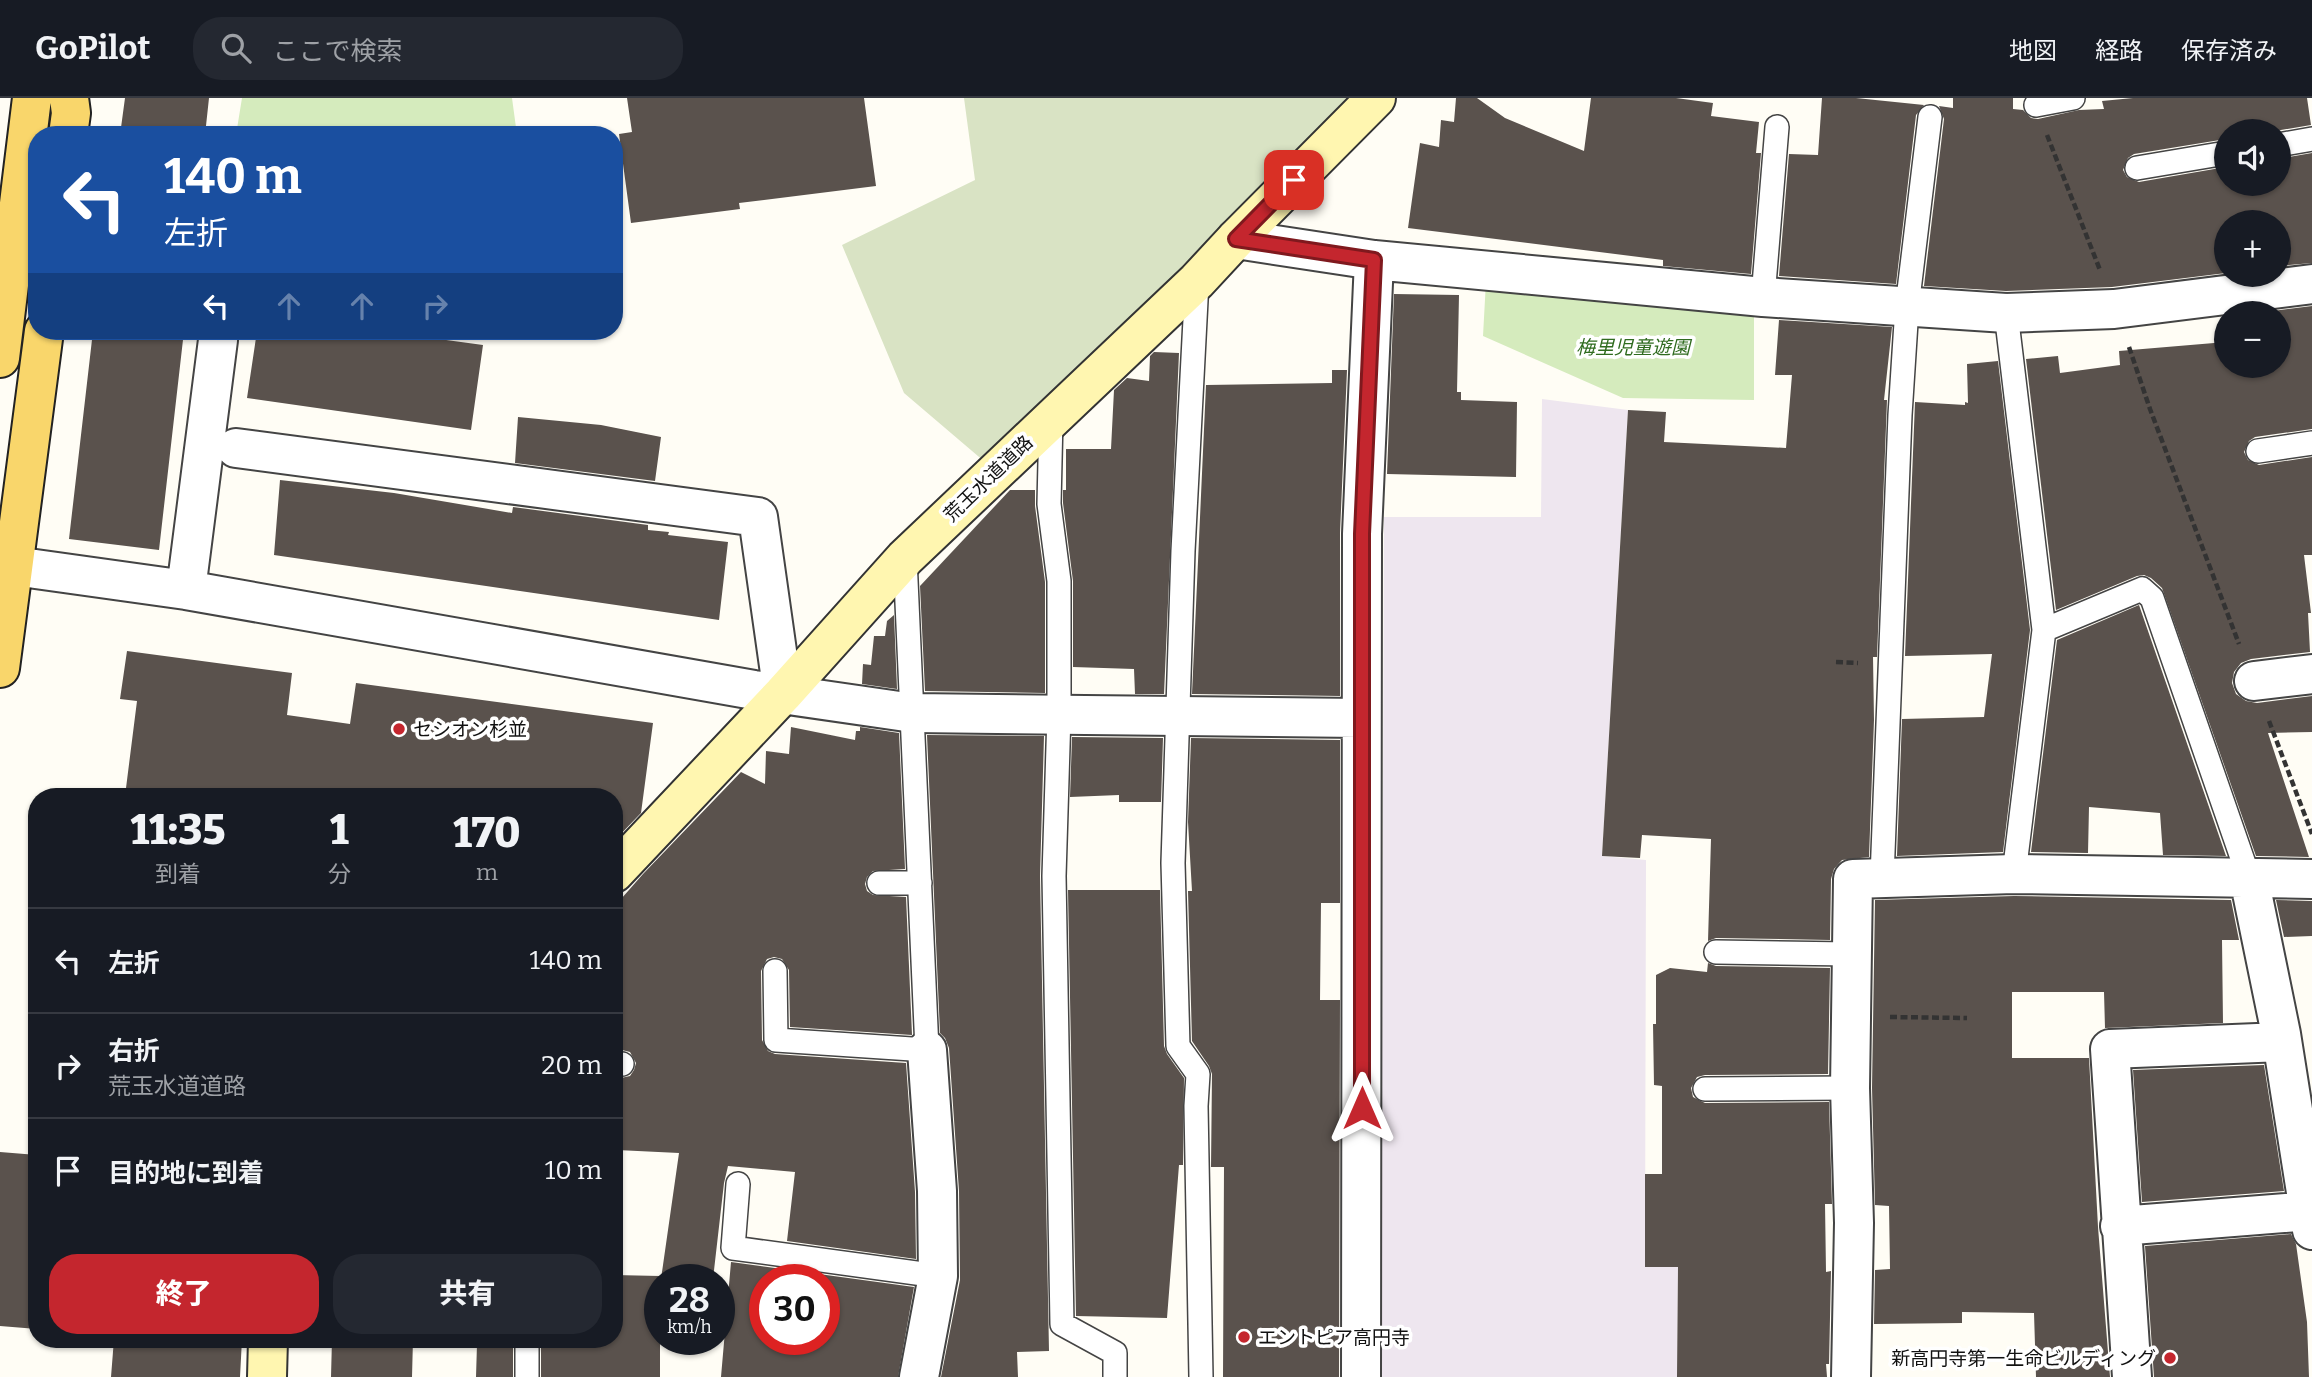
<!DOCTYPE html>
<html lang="ja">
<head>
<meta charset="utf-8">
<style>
	:root { --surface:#171b24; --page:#242831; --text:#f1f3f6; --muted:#9ea1a6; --line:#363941; --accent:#c4262e }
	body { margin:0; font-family:Bitter,"Noto Sans JP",serif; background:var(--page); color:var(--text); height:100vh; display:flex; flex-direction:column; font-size:26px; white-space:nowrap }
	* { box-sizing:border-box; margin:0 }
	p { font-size:23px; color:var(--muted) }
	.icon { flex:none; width:38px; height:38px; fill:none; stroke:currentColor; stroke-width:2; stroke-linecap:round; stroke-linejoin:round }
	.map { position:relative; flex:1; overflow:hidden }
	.side { position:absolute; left:28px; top:690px; width:595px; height:560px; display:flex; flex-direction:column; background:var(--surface); border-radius:28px; box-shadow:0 2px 5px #0004 }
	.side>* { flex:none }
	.guide { position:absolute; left:28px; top:28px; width:595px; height:214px; border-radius:28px; box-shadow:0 2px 5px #0004; background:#1a4fa0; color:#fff; overflow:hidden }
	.fabs { position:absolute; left:2214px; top:21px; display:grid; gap:14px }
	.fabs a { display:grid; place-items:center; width:77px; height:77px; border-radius:50%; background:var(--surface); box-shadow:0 2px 5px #0004; font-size:35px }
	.speed { position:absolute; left:644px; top:1166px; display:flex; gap:14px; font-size:35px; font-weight:700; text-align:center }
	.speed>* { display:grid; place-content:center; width:91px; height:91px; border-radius:50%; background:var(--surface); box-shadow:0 2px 5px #0004; line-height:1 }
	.speed small { font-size:18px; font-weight:400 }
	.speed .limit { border:10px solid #d22; background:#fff; color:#111 }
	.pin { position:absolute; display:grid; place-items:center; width:60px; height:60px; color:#fff; margin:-30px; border-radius:14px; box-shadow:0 4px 10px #0006 }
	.me { position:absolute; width:77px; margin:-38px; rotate:0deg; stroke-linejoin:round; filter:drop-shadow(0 0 5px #0008) }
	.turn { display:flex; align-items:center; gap:24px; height:147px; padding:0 21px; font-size:32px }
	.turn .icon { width:91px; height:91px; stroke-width:2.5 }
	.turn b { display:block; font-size:49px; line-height:60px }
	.lanes { display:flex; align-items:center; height:66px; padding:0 21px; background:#0003; justify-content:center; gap:35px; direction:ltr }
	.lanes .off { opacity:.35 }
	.eta { display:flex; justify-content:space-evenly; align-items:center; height:119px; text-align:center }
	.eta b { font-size:42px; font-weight:800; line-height:49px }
	.cta { display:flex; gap:14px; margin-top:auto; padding:14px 21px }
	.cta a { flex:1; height:80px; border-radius:28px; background:var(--accent); color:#fff; font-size:28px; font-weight:800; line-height:80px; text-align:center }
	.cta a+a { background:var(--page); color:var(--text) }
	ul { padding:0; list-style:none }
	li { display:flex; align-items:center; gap:21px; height:105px; padding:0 21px; border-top:2px solid var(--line) }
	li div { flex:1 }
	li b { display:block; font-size:26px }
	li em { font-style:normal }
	header { display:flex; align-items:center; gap:42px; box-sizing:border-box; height:98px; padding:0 35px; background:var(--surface); border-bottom:2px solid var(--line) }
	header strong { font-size:33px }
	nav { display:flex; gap:38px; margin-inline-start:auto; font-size:24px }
	.search { width:490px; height:63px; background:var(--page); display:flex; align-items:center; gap:18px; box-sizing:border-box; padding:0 24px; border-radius:28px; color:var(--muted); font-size:26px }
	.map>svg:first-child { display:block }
	.industrial { fill:#eee6ef }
	.green { fill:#d5ebbd }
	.cemetery { fill:#d9e3c4 }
	.building { fill:#5a524d; fill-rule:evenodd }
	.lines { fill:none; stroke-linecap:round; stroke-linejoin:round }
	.lane-casing { stroke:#444; stroke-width:26 }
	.street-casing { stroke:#444; stroke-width:42 }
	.secondary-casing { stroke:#333; stroke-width:42 }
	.primary-casing { stroke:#222; stroke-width:42 }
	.path { stroke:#333; stroke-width:4.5; stroke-dasharray:7 3.5; stroke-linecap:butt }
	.lane { stroke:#fff; stroke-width:23 }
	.street { stroke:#fff; stroke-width:38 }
	.secondary { stroke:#fff6b0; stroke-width:38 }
	.primary { stroke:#f9d66b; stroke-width:38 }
	.route-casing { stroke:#7f191e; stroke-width:18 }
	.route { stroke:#c4262e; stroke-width:12 }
	.poi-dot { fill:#c4262e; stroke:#fff; stroke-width:2.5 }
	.labels { text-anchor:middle; stroke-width:7; stroke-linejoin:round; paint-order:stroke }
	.park-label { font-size:19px; font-style:italic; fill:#2f6b1f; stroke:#fff }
	.street-label { font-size:19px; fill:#111; stroke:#fff }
	.poi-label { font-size:19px; fill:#111; stroke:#fff; text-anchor:start }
</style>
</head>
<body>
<header>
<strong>GoPilot</strong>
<div class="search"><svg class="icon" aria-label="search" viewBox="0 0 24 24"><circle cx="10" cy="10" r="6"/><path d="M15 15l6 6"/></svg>ここで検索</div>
<nav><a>地図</a><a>経路</a><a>保存済み</a></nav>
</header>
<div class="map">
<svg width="2312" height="1279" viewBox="0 0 2312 1279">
	<rect width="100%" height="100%" fill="#fffdf5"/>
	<!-- industrial -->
	<path class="industrial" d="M 1542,301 L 1628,312 L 1602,758 L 1646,762 L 1645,1168 L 1678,1169 L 1677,1279 L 1381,1279 L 1384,419 L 1541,419 Z"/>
	<!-- green -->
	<path class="green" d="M 242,0 L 512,0 L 517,37 L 236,37 Z
		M 1486,183 L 1754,211 L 1754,302 L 1623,300 L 1483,238 Z"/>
	<!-- cemetery -->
	<path class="cemetery" d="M 964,0 L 1370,0 L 992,370 L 904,295 L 842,147 L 975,82 Z"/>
	<!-- building -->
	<path class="building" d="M 125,0 L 209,0 L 205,37 L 120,37 Z
		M 627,0 L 864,0 L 876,88 L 739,105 L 740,111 L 631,125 L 619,36 L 632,34 Z
		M 1456,0 L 1477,0 L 1505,20 L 1584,53 L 1591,0 L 1676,0 L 1713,5 L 1711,18 L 1759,24 L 1756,55 L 1761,55 L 1751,176 L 1663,168 L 1663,162 L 1408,130 L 1420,45 L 1439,49 L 1441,22 L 1454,24 Z
		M 1822,0 L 1856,0 L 1924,7 L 1916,17 L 1896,186 L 1779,178 L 1789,56 L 1818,57 Z
		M 1953,0 L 2013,0 L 2013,11 L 2023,12 L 2031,20 L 2038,21 L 2079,12 L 2104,11 L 2102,3 L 2133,0 L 2307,0 L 2311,27 L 2275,33 L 2226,33 L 2226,41 L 2134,56 L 2128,60 L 2123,72 L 2127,79 L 2139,84 L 2226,69 L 2226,86 L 2278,86 L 2278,61 L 2312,55 L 2312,165 L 2278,168 L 2278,124 L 2226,124 L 2226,175 L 2112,189 L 2006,193 L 1924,188 L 1944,21 L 1939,8 L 1953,10 Z
		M 1394,196 L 1459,197 L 1457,294 L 1461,294 L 1461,302 L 1517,304 L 1516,379 L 1387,376 Z
		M 2312,208 L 2312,331 L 2255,339 L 2249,343 L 2244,354 L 2248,362 L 2259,367 L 2312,359 L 2312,457 L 2304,457 L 2311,515 L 2308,515 L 2310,554 L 2251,561 L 2241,565 L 2234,574 L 2232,585 L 2236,596 L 2246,603 L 2257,605 L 2312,598 L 2312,634 L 2268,635 L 2309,759 L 2256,758 L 2162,490 L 2151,480 L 2144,477 L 2137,478 L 2056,512 L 2026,261 L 2058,258 L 2060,275 L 2120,267 L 2119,253 L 2226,244 L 2226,268 L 2278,268 L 2278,215 L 2257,215 Z
		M 1779,222 L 1892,229 L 1884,302 L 1887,302 L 1877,559 L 1873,559 L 1874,622 L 1869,759 L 1842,762 L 1834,771 L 1831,781 L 1830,842 L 1716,840 L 1708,843 L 1711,741 L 1642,737 L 1640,760 L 1602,758 L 1628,312 L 1666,314 L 1664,344 L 1786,350 L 1792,277 L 1775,277 Z
		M 93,233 L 184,233 L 159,452 L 69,441 Z
		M 257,233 L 380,233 L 483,247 L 471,332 L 247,300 Z
		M 1154,254 L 1179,255 L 1164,596 L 1135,596 L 1134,571 L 1073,569 L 1073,483 L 1063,405 L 1063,392 L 1066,392 L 1066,351 L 1111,351 L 1114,292 L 1127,280 L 1149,283 L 1150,258 Z
		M 1998,263 L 2030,532 L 2003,754 L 1897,758 L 1902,621 L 1984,619 L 1992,556 L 1905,558 L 1915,304 L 1965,307 L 1965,304 L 1968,305 L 1967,266 Z
		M 1332,272 L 1347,272 L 1340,435 L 1340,598 L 1192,596 L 1206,287 L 1332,285 Z
		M 518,319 L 601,327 L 661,339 L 655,383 L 515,365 Z
		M 280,382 L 394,395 L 512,415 L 513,409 L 648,427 L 648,432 L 669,434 L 668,437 L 728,444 L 719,522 L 274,457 Z
		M 1010,392 L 1035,392 L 1035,408 L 1045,484 L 1045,595 L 925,593 L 920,488 Z
		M 2139,507 L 2226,758 L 2163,757 L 2160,715 L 2089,709 L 2088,755 L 2031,754 L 2057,542 Z
		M 894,517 L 897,591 L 862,586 L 863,566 L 871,567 L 874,538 L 885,538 L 887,523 Z
		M 127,553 L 292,575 L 287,617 L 350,626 L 356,585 L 653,625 L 641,715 L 614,743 L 614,698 L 125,698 L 137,603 L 120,601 Z
		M 791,629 L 855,642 L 856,633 L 860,633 L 860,629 L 899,635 L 905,771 L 873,773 L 867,779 L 865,786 L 867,793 L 873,797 L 906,799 L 912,937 L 790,929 L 789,872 L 782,861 L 774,859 L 767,861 L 761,873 L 762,942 L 768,953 L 775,956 L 906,965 L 915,1094 L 916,1161 L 787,1143 L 795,1074 L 728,1068 L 724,1085 L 713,1181 L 661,1181 L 679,1055 L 617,1052 L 621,980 L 630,978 L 634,972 L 636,965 L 630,954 L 622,952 L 622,941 L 614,940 L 614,809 L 643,776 L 741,674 L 765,686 L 766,653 L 789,656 Z
		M 927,637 L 1044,638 L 1040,778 L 1049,1253 L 1017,1254 L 1018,1279 L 941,1279 L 960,1182 L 959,1093 L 949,950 L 945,940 L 940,935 Z
		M 1072,639 L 1163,640 L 1161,704 L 1119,704 L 1119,697 L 1070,699 Z
		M 1191,640 L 1340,642 L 1340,805 L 1321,805 L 1320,902 L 1340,902 L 1339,1279 L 1223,1279 L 1224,1069 L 1211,1069 L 1212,976 L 1209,968 L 1192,943 L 1188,793 L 1192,793 L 1188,724 Z
		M 1068,792 L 1160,792 L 1164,948 L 1167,956 L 1184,980 L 1183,1067 L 1179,1067 L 1167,1220 L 1076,1218 Z
		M 2014,798 L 2231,802 L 2239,842 L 2222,842 L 2223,925 L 2105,930 L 2104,894 L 2012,894 L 2012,960 L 2089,960 L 2098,1129 L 2110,1279 L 2036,1279 L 2034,1215 L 1962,1214 L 1962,1225 L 1874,1226 L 1875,1172 L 1890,1171 L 1889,1108 L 1875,1107 L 1872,990 L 1875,802 Z
		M 2276,802 L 2312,803 L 2312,838 L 2284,839 Z
		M 1708,865 L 1716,868 L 1830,870 L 1828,976 L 1705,977 L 1697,979 L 1691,990 L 1693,999 L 1705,1005 L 1829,1004 L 1832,1106 L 1825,1106 L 1826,1174 L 1831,1173 L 1829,1266 L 1826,1266 L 1827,1279 L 1677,1279 L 1678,1169 L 1645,1169 L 1645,1076 L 1662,1076 L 1662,988 L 1654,987 L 1653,926 L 1656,926 L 1656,877 L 1670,870 L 1707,874 Z
		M 2264,967 L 2284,1093 L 2142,1104 L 2133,972 Z
		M 0,1054 L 37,1057 L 37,1231 L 0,1228 Z
		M 2291,1136 L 2296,1146 L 2307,1224 L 2309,1279 L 2154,1279 L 2145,1148 Z
		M 731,1164 L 914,1189 L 898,1279 L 721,1279 ZM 765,1181 L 824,1181 L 824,1241 L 765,1241 Z
		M 614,1177 L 660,1178 L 660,1279 L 541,1279 L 541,1246 L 544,1246 L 544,1241 L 614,1241 Z
		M 114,1241 L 242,1241 L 240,1279 L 111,1279 Z
		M 332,1241 L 413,1241 L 412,1279 L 331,1279 Z
		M 477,1246 L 513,1246 L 513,1279 L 476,1279 Z"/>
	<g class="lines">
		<defs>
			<path id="lane" d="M 2036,7 L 2073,0
				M 2278,47 L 2312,41
				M 2137,70 L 2226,55
				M 1197,183 L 1183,453 L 1173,765 L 1178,948 L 1198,976 L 1196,1008 L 1201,1279
				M 1763,199 L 1777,29
				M 2006,215 L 2044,532 L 2014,776
				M 1051,320 L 1049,406 L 1059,483 L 1059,616 L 1054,778 L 1062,1226 L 1115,1255 L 1115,1279
				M 2258,353 L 2312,345
				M 2044,532 L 2142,491 L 2152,500 L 2249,780
				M 1882,780 L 1900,317 L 1907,209 L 1930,19
				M 879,785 L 920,785
				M 1716,854 L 1851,856
				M 775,873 L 776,942 L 927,952 L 905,460
				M 614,966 L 622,966
				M 1705,991 L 1850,990
				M 738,1086 L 733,1150 L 938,1178
				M 527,1279 L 527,1241"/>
			<path id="street" d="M 1236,141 L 1374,162 L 1763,199 L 2006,215 L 2114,211 L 2312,186
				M 236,350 L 758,419 L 783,596
				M 14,468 L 186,492 L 754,592 L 913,615 L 1361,620
				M 186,492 L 218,242
				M 2254,583 L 2312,576
				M 2249,780 L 2281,936 L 2312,1132
				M 2120,1128 L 2310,1113
				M 919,1279 L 938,1178 L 937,1093 L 927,952
				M 1361,1279 L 1362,436 L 1374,162
				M 1851,1279 L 1854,1125 L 1850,990 L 1853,781 L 2014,776 L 2312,781
				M 2132,1279 L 2110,951 L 2282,944"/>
			<path id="secondary" d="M 614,775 L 783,596 L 905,460 L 1197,183 L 1236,141 L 1376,0
				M 267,1279 L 268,1241"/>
			<path id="primary" d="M 68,37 L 71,15 L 69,0
				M 0,260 L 32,0
				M 0,570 L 44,233"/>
		</defs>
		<!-- lane casing -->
		<use href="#lane" class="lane-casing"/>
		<!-- street casing -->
		<use href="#street" class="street-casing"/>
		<!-- secondary casing -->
		<use href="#secondary" class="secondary-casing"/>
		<!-- primary casing -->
		<use href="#primary" class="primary-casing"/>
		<!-- path -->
		<path class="path" d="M 2047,37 L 2100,172
			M 2129,249 L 2150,311 L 2239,546
			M 1836,564 L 1858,565
			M 2269,623 L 2312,736
			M 1890,919 L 1967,920"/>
		<!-- lane -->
		<use href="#lane" class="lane"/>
		<!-- street -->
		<use href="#street" class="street"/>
		<!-- secondary -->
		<use href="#secondary" class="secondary"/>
		<!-- primary -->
		<use href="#primary" class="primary"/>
	</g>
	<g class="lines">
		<defs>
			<path id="route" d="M 1294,82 L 1236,141 L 1374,162 L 1362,436 L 1362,1010"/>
		</defs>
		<!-- route casing -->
		<use href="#route" class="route-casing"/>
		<!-- route -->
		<use href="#route" class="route"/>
	</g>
	<!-- markers -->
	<g class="poi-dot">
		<circle cx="399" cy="631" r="7"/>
		<circle cx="1244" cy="1239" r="7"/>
		<circle cx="2170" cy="1260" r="7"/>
	</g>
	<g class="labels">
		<!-- park labels -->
		<g class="park-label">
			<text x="1633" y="256">梅里児童遊園</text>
		</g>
		<!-- street labels -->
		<g class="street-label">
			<text transform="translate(988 380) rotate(-44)" y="7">荒玉水道道路</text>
		</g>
		<!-- poi labels -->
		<g class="poi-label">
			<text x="413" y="638">セシオン杉並</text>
			<text x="1258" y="1246">エントピア高円寺</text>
			<text x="2156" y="1267" text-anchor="end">新高円寺第一生命ビルディング</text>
		</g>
	</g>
</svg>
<div class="fabs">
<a><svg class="icon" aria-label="sound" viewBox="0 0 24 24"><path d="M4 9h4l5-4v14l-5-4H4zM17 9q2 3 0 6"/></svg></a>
<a>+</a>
<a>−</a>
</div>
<div class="speed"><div>28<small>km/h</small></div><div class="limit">30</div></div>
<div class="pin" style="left:1294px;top:82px;background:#d93025"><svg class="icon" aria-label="arrive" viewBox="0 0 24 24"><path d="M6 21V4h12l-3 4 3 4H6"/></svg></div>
<svg class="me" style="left:1362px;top:1010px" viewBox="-20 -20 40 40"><path d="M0-17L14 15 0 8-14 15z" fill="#c4262e" stroke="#fff" stroke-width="4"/></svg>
<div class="guide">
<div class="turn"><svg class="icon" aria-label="left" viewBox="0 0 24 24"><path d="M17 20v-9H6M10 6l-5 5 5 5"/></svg><div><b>140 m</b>左折</div></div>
<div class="lanes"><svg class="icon" aria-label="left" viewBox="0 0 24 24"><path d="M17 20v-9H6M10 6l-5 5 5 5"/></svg><svg class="icon off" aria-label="ahead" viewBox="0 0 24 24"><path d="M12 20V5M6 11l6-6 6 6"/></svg><svg class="icon off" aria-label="ahead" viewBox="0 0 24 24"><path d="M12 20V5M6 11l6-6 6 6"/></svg><svg class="icon off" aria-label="right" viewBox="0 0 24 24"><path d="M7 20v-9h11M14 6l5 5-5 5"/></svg></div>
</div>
<section class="side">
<div class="eta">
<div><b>11:35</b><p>到着</p></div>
<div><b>1</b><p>分</p></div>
<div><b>170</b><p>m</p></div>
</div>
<ul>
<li><svg class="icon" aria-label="left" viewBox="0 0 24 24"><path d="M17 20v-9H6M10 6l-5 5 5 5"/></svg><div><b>左折</b></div><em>140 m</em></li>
<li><svg class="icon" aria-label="right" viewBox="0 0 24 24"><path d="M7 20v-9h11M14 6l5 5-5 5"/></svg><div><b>右折</b><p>荒玉水道道路</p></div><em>20 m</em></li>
<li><svg class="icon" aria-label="arrive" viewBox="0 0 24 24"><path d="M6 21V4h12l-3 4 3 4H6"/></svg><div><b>目的地に到着</b></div><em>10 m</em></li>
</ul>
<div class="cta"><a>終了</a><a>共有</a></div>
</section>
</div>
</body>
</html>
